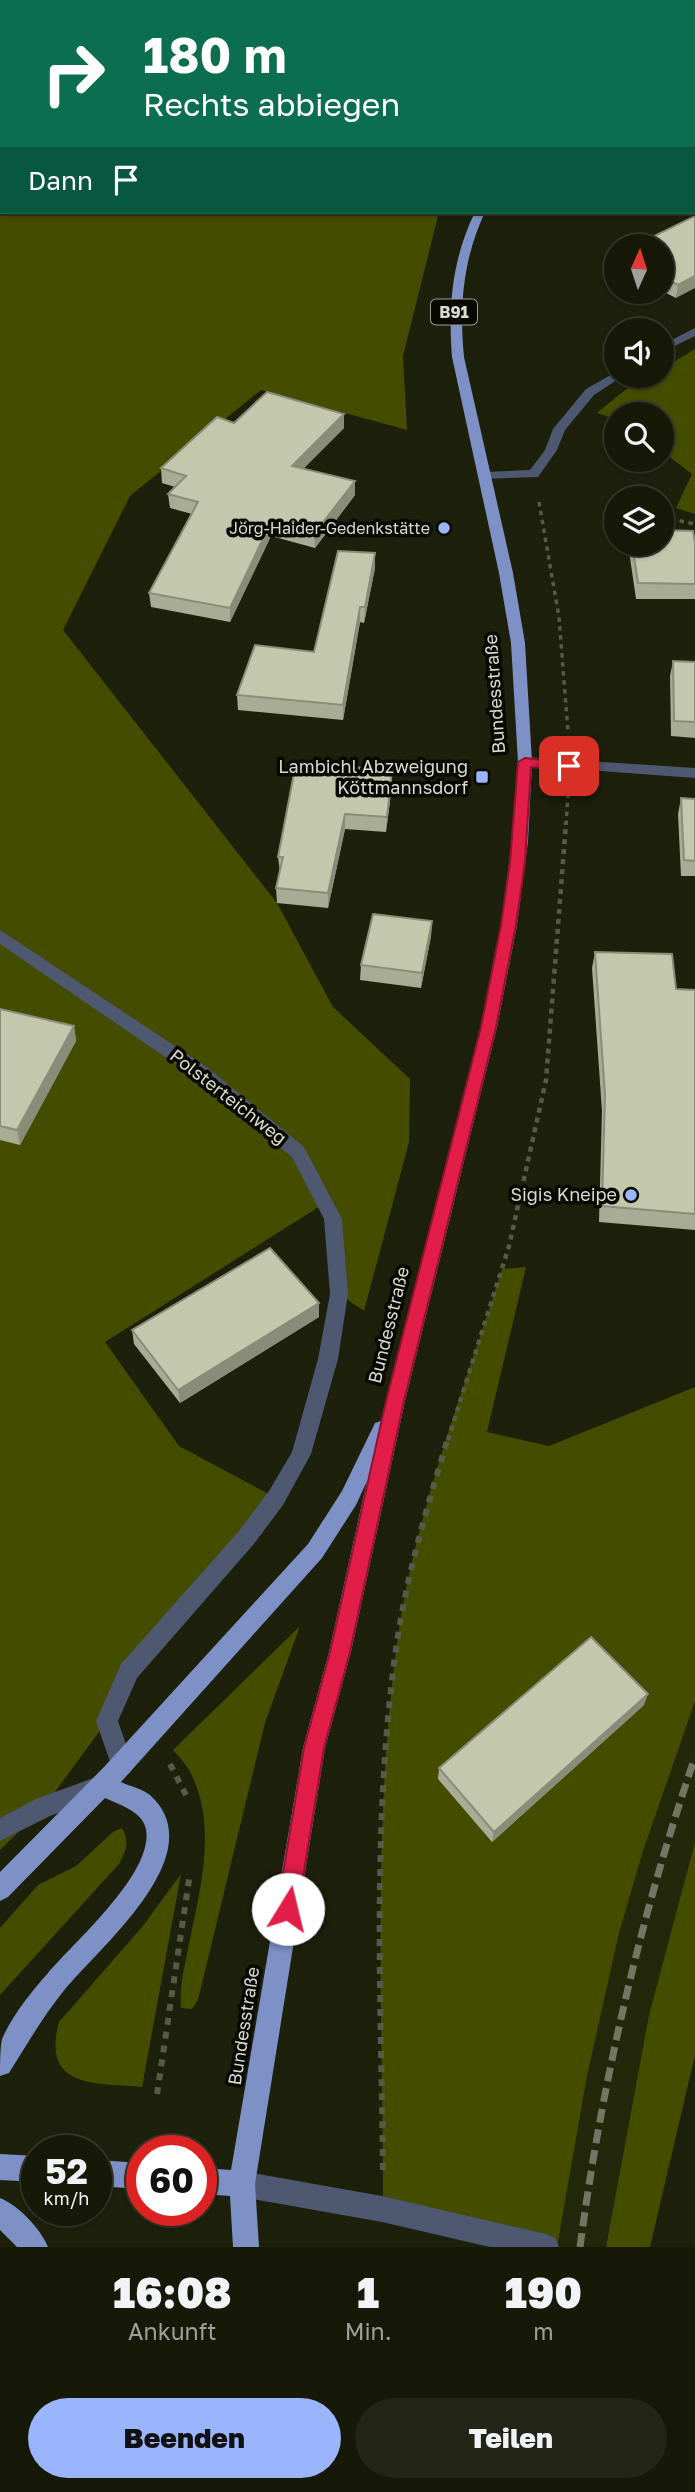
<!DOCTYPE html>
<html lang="de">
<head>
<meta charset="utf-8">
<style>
	:root { --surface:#161808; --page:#232516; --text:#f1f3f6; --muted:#9ea09c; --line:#353729; --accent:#9bb5fd }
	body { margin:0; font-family:"Golos Text",sans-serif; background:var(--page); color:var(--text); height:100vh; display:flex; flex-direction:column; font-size:26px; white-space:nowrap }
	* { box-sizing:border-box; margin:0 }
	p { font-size:23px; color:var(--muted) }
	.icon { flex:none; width:38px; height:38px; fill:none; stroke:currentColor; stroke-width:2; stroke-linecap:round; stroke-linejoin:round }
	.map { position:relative; height:2247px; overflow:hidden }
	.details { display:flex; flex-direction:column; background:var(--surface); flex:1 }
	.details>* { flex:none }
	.guide { position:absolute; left:0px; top:0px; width:696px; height:214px; box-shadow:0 2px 5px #0004,0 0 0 2px var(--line); background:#0b6e4f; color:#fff; overflow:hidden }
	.needle { width:46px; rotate:3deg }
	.buttons { position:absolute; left:604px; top:234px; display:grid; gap:14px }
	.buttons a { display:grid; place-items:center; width:70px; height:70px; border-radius:50%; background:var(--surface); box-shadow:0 2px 5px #0004,0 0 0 2px var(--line); font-size:35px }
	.speed { position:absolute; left:21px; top:2135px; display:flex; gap:14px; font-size:35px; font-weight:700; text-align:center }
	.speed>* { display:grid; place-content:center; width:91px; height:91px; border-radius:50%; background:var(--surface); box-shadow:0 2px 5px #0004,0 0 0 2px var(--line); line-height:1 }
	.speed small { font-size:18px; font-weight:400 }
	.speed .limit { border:10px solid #d22; background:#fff; color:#111 }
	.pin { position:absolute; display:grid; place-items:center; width:60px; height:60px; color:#fff; margin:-30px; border-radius:14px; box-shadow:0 4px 10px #0006 }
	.me { position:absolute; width:77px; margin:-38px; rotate:9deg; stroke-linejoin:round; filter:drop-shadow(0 0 5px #0008) }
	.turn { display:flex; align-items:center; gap:24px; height:147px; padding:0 28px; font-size:32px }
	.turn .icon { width:91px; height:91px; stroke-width:2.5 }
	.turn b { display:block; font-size:49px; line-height:60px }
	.then { display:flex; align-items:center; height:66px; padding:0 28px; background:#0003; gap:14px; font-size:26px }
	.eta { display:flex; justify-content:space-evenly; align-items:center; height:119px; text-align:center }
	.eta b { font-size:42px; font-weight:800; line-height:49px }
	.action { display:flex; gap:14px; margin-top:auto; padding:14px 28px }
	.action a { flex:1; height:80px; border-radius:42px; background:var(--accent); color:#111; font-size:28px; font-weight:800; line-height:80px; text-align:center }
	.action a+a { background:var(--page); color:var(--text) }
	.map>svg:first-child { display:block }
	.built { fill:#24280b }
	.green { fill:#444c00 }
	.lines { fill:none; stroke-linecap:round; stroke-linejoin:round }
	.path-far2 { stroke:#575a47; stroke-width:3.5; stroke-dasharray:4.5 4.5; stroke-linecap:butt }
	.path-far1 { stroke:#575a47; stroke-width:4.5; stroke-dasharray:5 5; stroke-linecap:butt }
	.path { stroke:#575a47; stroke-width:6; stroke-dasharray:7 7; stroke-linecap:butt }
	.minor { fill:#4e5871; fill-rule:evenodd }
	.major { fill:#7e91c6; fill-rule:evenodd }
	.rail { stroke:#737665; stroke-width:7; stroke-dasharray:14 7; stroke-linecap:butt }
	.wall { fill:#a8ac95 }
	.shaded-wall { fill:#888c79 }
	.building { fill:#c3c8ad; stroke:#888c79; stroke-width:2 }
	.route { fill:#e11d48; stroke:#92132f; stroke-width:2 }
	.poi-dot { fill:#9bb5fd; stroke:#080903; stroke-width:2.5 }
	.labels { text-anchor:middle; stroke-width:7; stroke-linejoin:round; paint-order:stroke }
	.shield { fill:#080903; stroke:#9a9c91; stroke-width:2 }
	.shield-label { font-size:16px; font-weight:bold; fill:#d8dbce }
	.far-poi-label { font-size:16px; fill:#d8dbce; stroke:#080903; text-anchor:end }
	.street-label { font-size:18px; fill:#d8dbce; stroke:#080903 }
	.poi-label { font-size:18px; fill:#d8dbce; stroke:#080903; text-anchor:end }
</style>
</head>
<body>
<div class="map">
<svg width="695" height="2247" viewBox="0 0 695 2247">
	<rect width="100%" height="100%" fill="#1d200b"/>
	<!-- built -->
	<path class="built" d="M 695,1701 L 695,1842 L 649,2015 L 606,2247 L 557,2247 L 587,2076 L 619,1933 L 643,1851 Z"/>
	<!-- green -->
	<path class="green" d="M 286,0 L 580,0 L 582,2 L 284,2 Z
		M 0,93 L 2,212 L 439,212 L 403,356 L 407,430 L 261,390 L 130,496 L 63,630 L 277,903 L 333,1007 L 410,1079 L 409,1142 L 364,1311 L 339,1294 L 325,1203 L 105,1342 L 179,1446 L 276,1498 L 129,1671 L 107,1721 L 44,1807 L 0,1850 Z
		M 695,349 L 695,514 L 676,508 L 692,474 L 662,451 L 662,415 L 616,415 L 616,419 L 597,413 C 616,398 637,376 662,376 L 662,369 Z
		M 526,1267 L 487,1432 L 549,1446 L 695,1387 L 695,1701 L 643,1851 L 619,1933 L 587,2076 L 557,2247 L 383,2209 C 383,2023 372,1835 396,1650 C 412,1521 463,1393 502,1269 Z
		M 300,1626 L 265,1723 L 198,2000 L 192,2009 L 181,2008 C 179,1986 185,1965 189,1944 C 200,1890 217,1828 192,1776 C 188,1766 180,1758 173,1750 Z
		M 122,1828 C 130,1841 126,1851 119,1864 L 0,1995 L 0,1928 L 38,1885 L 76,1866 L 113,1832 Z
		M 695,1842 L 695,2055 L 650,2247 L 606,2247 L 649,2015 Z
		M 181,1874 L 142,2087 C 95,2083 41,2089 59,2022 L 142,1927 Z"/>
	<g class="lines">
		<!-- path-far2 -->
		<path class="path-far2" d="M 539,502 L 559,617 L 568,732
			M 662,517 L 695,524
			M 566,825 L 568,794"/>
		<!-- path-far1 -->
		<path class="path-far1" d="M 448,1440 L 509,1246 L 546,1080 L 566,823"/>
		<!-- path -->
		<path class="path" d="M 170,1764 L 188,1799
			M 157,2094 L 190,1873
			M 383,2170 C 381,1997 372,1821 396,1649 C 406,1577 427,1507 448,1438"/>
		<!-- minor -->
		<path class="minor" d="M 64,0 L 72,0 L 63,2 Z
			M 2,80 L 2,86 L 0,87 L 0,81 Z
			M 695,328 L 695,336 L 662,352 L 662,345 Z
			M 616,372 L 616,376 L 622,376 L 620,378 L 594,395 L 565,430 L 557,450 L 538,477 L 481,479 L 479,476 L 485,472 L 530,470 L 545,450 L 553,429 L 586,389 Z
			M 525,757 L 695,768 L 695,778 L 520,765 L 518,762 Z
			M 0,930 L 208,1068 L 304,1147 L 342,1219 L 348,1294 L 338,1359 L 311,1454 L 283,1505 L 253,1545 L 137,1678 L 118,1721 L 133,1765 L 130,1773 L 122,1776 L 114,1773 L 96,1721 L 121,1664 L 239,1531 L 269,1491 L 292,1452 L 318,1359 L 330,1294 L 324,1219 L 292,1157 L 196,1078 L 0,944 Z
			M 99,1776 L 107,1779 L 110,1787 L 107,1795 L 50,1816 L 0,1841 L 0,1818 L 36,1799 Z
			M 242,2171 L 382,2196 L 546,2234 L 555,2238 L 559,2247 L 490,2247 L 382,2222 L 242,2197 L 233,2193 L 229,2184 L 233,2175 Z"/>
		<!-- major -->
		<path class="major" d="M 475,212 L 485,212 C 463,259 459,306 464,357 L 513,573 L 525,643 L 532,762 L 528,841 L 517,925 L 497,1027 L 405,1401 L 351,1652 L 325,1748 L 255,2184 L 259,2247 L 233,2247 L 230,2196 L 201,2194 L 201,2168 L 231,2170 L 303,1748 L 329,1652 L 367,1481 L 356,1505 L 322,1558 L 121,1782 C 129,1786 143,1789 150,1795 C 215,1854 97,1949 62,1993 C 42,2018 26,2046 9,2073 L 0,2076 C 0,2066 0,2049 2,2039 C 12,2016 31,1992 48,1973 C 75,1941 154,1873 146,1829 C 142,1811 120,1805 105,1798 L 8,1897 L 0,1901 L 0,1872 L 104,1767 L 308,1544 L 342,1491 L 375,1423 L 381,1421 L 481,1027 L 501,925 L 512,841 L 518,762 L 511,643 L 499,573 L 452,357 C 448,306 452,259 475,212 Z
			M 0,2154 L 37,2156 L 37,2182 L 0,2180 Z
			M 96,2160 L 142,2163 L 142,2189 L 96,2186 Z
			M 0,2198 C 18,2205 41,2229 48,2247 L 17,2247 L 0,2230 Z"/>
		<!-- rail -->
		<path class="rail" d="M 580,2247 C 602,2081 641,1915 695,1757"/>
	</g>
	<!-- wall -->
	<path class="wall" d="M 695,216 L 676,298 L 662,291 L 662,247 Z
		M 344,414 L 344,428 L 303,469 L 355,481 L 355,495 L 315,548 L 271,536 L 230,622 L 151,607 L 149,593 L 192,514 L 170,508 L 168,494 L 175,487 L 162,483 L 161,468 L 234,423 Z
		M 695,543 L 695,599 L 636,599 L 628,544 Z
		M 375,568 L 364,623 L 360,622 L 343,720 L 238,710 L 237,695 L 314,652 Z
		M 673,661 L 695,662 L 695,738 L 671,736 L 670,676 Z
		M 392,770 L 392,785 L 386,832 L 345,829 L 328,908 L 277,903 L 276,888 L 280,872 L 278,857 Z
		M 681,798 L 695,799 L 695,876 L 681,876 L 678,814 Z
		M 432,921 L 431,936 L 421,988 L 360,980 L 361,965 Z
		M 595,952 L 676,989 L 695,990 L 695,1230 L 599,1222 L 602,1111 L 592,968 Z
		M 0,1009 L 74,1026 L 76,1041 L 20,1145 L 0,1140 Z
		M 319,1317 L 180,1403 L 134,1344 L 132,1330 Z
		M 644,1705 L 492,1842 L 438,1779 L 439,1768 Z"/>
	<!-- shaded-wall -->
	<path class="shaded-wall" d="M 695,276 L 695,288 L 676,298 L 678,285 Z
		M 344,414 L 344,428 L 292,480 L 292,466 Z
		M 355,481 L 355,495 L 315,548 L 314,534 Z
		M 271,522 L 271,536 L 230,622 L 230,608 Z
		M 375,553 L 375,568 L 364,623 L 365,607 Z
		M 360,607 L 360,622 L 343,720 L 343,705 Z
		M 392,770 L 392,785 L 386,832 L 387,817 Z
		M 345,814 L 345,829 L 328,908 L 328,893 Z
		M 432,921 L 431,936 L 421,988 L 422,973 Z
		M 74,1026 L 76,1041 L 20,1145 L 17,1130 Z
		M 319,1303 L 319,1317 L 180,1403 L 178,1390 Z
		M 648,1694 L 644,1705 L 492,1842 L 494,1832 Z"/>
	<!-- building -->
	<path class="building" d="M 104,0 L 163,0 L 165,2 L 104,2 Z
		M 695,216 L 695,276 L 678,285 L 662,277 L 662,247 L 632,247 Z
		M 267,392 L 344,414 L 292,466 L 355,481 L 314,534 L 271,522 L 230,608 L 149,593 L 198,502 L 168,494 L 186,476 L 161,468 L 217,417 L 234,423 Z
		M 662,530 L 693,531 L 695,543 L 695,584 L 638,583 L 632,544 L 662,544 Z
		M 338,551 L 375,553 L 365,607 L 360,607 L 343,705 L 237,695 L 255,645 L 314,652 Z
		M 673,661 L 695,662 L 695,722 L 674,721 Z
		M 296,763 L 392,770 L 387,817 L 345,814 L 328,893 L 276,888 L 283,857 L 278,857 Z
		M 681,798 L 695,799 L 695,861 L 684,860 Z
		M 373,914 L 432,921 L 422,973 L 361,965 Z
		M 595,952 L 672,954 L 676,989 L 695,990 L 695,1214 L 602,1206 L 605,1095 Z
		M 0,1009 L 74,1026 L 17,1130 L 0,1126 Z
		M 270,1248 L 319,1303 L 178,1390 L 132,1330 Z
		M 591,1637 L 648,1694 L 494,1832 L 439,1768 Z"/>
	<!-- route -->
	<path class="route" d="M 525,758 L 569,762 L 576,766 L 569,771 L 531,767 L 525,862 L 516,925 L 496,1027 L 404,1401 L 350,1652 L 324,1748 L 298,1909 L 295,1917 L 288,1920 L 280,1917 L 277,1909 L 304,1748 L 330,1652 L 386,1401 L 481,1027 L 501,925 L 510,862 L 518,762 Z"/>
	<!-- markers -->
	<g class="poi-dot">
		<circle cx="444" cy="528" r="7"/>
		<rect x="475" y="770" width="14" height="14" rx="3.5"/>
		<circle cx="631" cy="1195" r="7"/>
	</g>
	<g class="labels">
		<!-- shield labels -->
		<rect class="shield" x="431" y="299.5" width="46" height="25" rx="5"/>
		<g class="shield-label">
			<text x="454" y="318">B91</text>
		</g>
		<!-- far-poi labels -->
		<g class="far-poi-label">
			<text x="430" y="534">Jörg-Haider-Gedenkstätte</text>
		</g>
		<!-- street labels -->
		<g class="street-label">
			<text transform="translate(495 694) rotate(-94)" y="6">Bundesstraße</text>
			<text transform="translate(228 1097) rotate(38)" y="6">Polsterteichweg</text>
			<text transform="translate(389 1325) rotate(-76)" y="6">Bundesstraße</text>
			<text transform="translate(244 2026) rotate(-81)" y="6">Bundesstraße</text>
		</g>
		<!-- poi labels -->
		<g class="poi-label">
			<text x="468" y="773">Lambichl Abzweigung<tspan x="468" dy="21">Köttmannsdorf</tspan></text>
			<text x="617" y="1201">Sigis Kneipe</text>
		</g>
	</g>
</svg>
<div class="buttons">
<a><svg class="needle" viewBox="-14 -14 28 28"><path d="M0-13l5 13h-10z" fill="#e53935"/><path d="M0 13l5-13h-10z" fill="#9ea09c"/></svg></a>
<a><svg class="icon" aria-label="sound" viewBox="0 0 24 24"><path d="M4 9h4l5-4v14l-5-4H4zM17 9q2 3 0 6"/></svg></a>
<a><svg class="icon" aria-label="search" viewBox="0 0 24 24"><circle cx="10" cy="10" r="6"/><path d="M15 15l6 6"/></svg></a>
<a><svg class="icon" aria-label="layers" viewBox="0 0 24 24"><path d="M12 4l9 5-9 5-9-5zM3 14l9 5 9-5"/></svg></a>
</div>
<div class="speed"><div>52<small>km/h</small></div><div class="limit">60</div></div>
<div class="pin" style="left:569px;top:766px;background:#d93025"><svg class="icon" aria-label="arrive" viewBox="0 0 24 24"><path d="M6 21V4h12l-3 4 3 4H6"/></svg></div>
<svg class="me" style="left:288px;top:1909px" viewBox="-20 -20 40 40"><circle r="19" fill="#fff"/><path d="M0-13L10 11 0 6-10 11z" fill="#e11d48"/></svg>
<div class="guide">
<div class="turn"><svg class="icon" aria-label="right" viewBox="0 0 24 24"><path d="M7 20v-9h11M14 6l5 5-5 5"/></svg><div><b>180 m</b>Rechts abbiegen</div></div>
<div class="then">Dann<svg class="icon" aria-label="arrive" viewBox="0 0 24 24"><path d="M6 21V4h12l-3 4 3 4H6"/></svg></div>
</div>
</div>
<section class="details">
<div class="eta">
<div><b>16:08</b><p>Ankunft</p></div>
<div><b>1</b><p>Min.</p></div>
<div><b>190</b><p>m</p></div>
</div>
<div class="action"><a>Beenden</a><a>Teilen</a></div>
</section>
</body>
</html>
